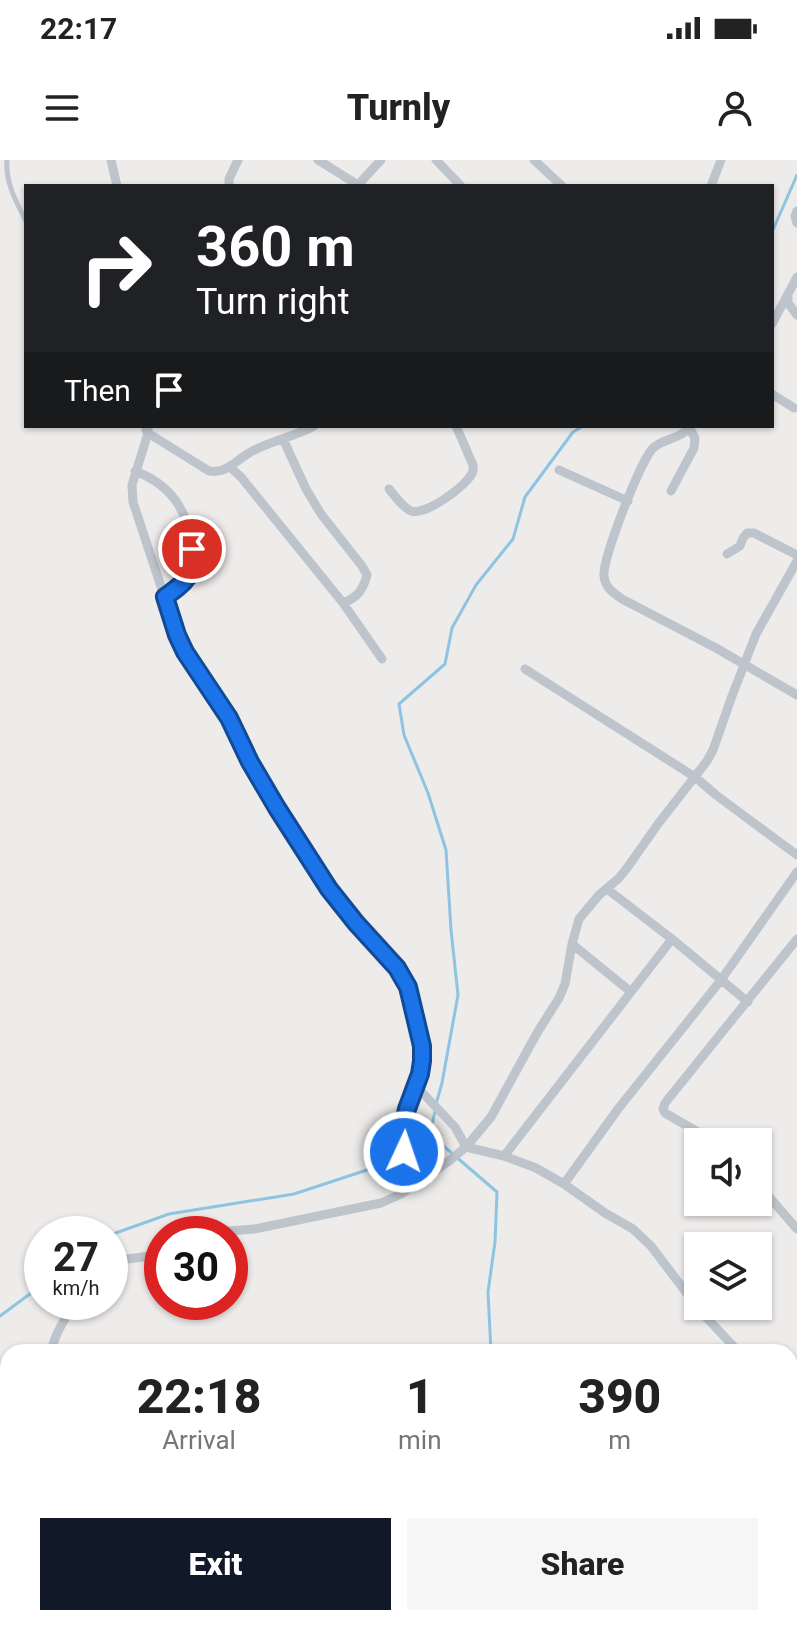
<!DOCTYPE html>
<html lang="en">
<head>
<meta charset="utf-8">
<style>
	:root { --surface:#fff; --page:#f6f6f6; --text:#222; --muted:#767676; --accent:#111827 }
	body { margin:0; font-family:Roboto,sans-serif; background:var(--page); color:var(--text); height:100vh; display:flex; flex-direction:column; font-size:30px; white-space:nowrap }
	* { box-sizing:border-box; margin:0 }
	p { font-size:26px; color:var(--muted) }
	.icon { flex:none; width:44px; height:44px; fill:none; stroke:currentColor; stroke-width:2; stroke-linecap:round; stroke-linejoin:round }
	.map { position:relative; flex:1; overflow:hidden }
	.panel { position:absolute; left:0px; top:1184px; width:798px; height:282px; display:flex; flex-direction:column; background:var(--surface); border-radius:24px 24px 0 0; box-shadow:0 2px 6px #0004 }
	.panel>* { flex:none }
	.top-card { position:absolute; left:24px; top:24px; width:750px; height:244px; border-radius:0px; box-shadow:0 2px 6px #0004; background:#202124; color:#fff; overflow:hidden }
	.tools { position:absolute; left:684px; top:968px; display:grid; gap:16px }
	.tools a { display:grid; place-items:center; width:88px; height:88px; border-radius:0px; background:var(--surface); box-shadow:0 2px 6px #0004; font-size:40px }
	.speed { position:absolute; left:24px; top:1056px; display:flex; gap:16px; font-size:40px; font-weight:700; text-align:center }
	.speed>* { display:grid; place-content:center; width:104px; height:104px; border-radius:50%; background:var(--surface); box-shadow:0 2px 6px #0004; line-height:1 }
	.speed small { font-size:20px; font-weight:400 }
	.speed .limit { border:12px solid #d22; background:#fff; color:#111 }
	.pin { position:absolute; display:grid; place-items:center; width:68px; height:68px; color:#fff; margin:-34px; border:4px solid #fff; border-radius:50%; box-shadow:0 2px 8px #0007 }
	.me { position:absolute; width:88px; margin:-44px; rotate:3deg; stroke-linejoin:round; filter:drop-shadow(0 0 6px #0008) }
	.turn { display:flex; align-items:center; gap:28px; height:168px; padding:0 40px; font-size:36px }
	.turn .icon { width:104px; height:104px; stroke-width:2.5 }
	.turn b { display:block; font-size:56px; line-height:68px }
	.then { display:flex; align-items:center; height:76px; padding:0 40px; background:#0003; gap:16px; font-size:30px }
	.eta { display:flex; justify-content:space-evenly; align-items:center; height:136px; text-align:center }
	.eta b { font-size:48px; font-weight:800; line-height:56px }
	.button { display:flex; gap:16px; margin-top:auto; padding:16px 40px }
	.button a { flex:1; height:92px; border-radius:0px; background:var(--accent); color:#fff; font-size:32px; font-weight:800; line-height:92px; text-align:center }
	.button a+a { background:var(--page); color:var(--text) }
	.status { display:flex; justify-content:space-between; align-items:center; height:56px; padding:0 40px; background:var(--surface); direction:ltr }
	.status svg { height:22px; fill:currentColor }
	header { display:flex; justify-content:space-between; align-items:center; height:104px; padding:0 40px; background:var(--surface); font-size:36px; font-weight:800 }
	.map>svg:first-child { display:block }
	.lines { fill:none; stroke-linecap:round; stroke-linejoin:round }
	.stream { stroke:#8ec4e1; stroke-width:3 }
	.service { stroke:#bec4cc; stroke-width:5 }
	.minor { stroke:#bec4cc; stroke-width:9 }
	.route-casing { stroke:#114b97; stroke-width:20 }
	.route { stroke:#1a73e8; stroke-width:14 }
</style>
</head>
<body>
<div class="status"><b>22:17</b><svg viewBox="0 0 49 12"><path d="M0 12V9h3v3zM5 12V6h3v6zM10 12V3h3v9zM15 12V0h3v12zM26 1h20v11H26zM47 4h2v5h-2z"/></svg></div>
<header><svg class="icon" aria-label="menu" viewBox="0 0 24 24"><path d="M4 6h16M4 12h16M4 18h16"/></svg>Turnly<svg class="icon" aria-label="person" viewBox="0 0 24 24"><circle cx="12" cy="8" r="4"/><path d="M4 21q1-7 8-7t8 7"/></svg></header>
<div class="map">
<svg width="797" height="1465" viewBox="0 0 797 1465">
	<rect width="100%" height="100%" fill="#eeebeb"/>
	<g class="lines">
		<!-- stream -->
		<path class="stream" d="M 772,72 L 797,15
			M 436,944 L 442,923 L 458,835 L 451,770 L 446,690 L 428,633 L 404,575 L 399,544 L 445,504 L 452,468 L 476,425 L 513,379 L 525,337 L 573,272 L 583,266
			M 435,951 L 432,965 L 440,983 L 497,1032 L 495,1082 L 488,1132 L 491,1192
			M 408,990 L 436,974
			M 110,1075 L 169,1054 L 294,1034 L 373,1008 L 401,994
			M 0,1156 L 42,1125
			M 391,1465 L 398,1458"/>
		<!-- service -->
		<path class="service" d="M 7,0 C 5,21 16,42 26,61"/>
		<!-- minor -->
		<path class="minor" d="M 111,0 L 117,26
			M 318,0 L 358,25
			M 436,0 L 461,26
			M 534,0 L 562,26
			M 229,26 L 229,19 L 238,0
			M 357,26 L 381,0
			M 711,26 L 721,0
			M 797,51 L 795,56 L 797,63
			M 788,137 L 788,143 L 797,155
			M 772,164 L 797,117
			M 772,234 L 794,248
			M 148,266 L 148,273 L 132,325 L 133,342 L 177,475 L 185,492 L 229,558 L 261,621 L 316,709 L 356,763 L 397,808 L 408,827 L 422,886 L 422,901 L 420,914 L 407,949 L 402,970 L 409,1028
			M 690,266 C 681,280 665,277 653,288 C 641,300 602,399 604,416 C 605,428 614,433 622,439 L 716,488 L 797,535
			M 146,270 L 148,273 L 209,311 C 226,314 235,301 249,293 C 269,281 294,277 314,266
			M 230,307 L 241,317 L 343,443 C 357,438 363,430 367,415 L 362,406 L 321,354 L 306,329 L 283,279
			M 559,310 L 628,341
			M 135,311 C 171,325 187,349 192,386 C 193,394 195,404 192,411 C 187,422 174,431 165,437
			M 389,329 C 395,336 402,347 411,351 C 425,356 469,325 473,311 C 473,309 473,307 473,305 L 456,266
			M 671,331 L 694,288 L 695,278 L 689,267
			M 727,394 L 740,386 L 743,378 L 747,373 L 754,373 L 797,395
			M 343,443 L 382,499
			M 525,509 L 695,617 L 716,635 L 797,695
			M 607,729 L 672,779 L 748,842
			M 572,784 L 631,832
			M 416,926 L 455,967 L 466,987 L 491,957 L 537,873 L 559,838 L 565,824 L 572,784 L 579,759 L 599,735 L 619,718 L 627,708 L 658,664 L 707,601 L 713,590 L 732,536 L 756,474 L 797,401
			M 715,982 L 665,953 L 663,949 L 665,943 L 797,779
			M 504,996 L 672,779
			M 564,1024 L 618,949 L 721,820 L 797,712
			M 758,1024 L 797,1069
			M 190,1074 L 254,1069 L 381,1043 L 401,1034 L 449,1001 L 466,987 L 504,996 L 536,1008 L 564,1024 L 605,1053 L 633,1069 L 651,1086 L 701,1152 L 739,1192
			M 110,1106 C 125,1094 143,1102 162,1090
			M 51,1192 C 55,1173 65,1157 77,1142
			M 0,1250 L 8,1249
			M 790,1258 L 797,1272
			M 22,1465 L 23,1458"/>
	</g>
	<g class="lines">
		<defs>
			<path id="route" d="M 192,389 C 194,416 186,422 165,437 L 177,475 L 185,492 L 229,558 L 250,602 L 277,648 L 329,729 L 356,763 L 397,808 L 408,827 L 422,886 L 422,901 L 420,914 L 407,949 L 402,970 L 404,992"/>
		</defs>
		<!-- route casing -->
		<use href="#route" class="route-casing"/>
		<!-- route -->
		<use href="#route" class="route"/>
	</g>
</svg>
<div class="tools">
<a><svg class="icon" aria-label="sound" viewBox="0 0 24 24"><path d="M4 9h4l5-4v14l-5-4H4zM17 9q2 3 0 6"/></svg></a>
<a><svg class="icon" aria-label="layers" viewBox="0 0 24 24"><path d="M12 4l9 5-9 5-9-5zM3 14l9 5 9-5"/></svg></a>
</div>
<div class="speed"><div>27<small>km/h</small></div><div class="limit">30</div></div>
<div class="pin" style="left:192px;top:389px;background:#d93025"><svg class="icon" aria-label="arrive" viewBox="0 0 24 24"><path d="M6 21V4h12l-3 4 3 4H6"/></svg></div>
<svg class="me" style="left:404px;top:992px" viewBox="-20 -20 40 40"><circle r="17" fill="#1a73e8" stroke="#fff" stroke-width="3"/><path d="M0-11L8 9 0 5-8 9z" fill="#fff"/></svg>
<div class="top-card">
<div class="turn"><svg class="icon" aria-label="right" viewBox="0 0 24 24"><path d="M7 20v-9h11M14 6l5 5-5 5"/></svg><div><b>360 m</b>Turn right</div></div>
<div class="then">Then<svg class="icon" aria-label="arrive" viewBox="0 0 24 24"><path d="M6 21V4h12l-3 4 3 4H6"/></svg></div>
</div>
<section class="panel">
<div class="eta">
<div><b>22:18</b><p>Arrival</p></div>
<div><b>1</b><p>min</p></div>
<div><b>390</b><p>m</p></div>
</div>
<div class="button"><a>Exit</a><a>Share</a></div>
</section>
</div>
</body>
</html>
